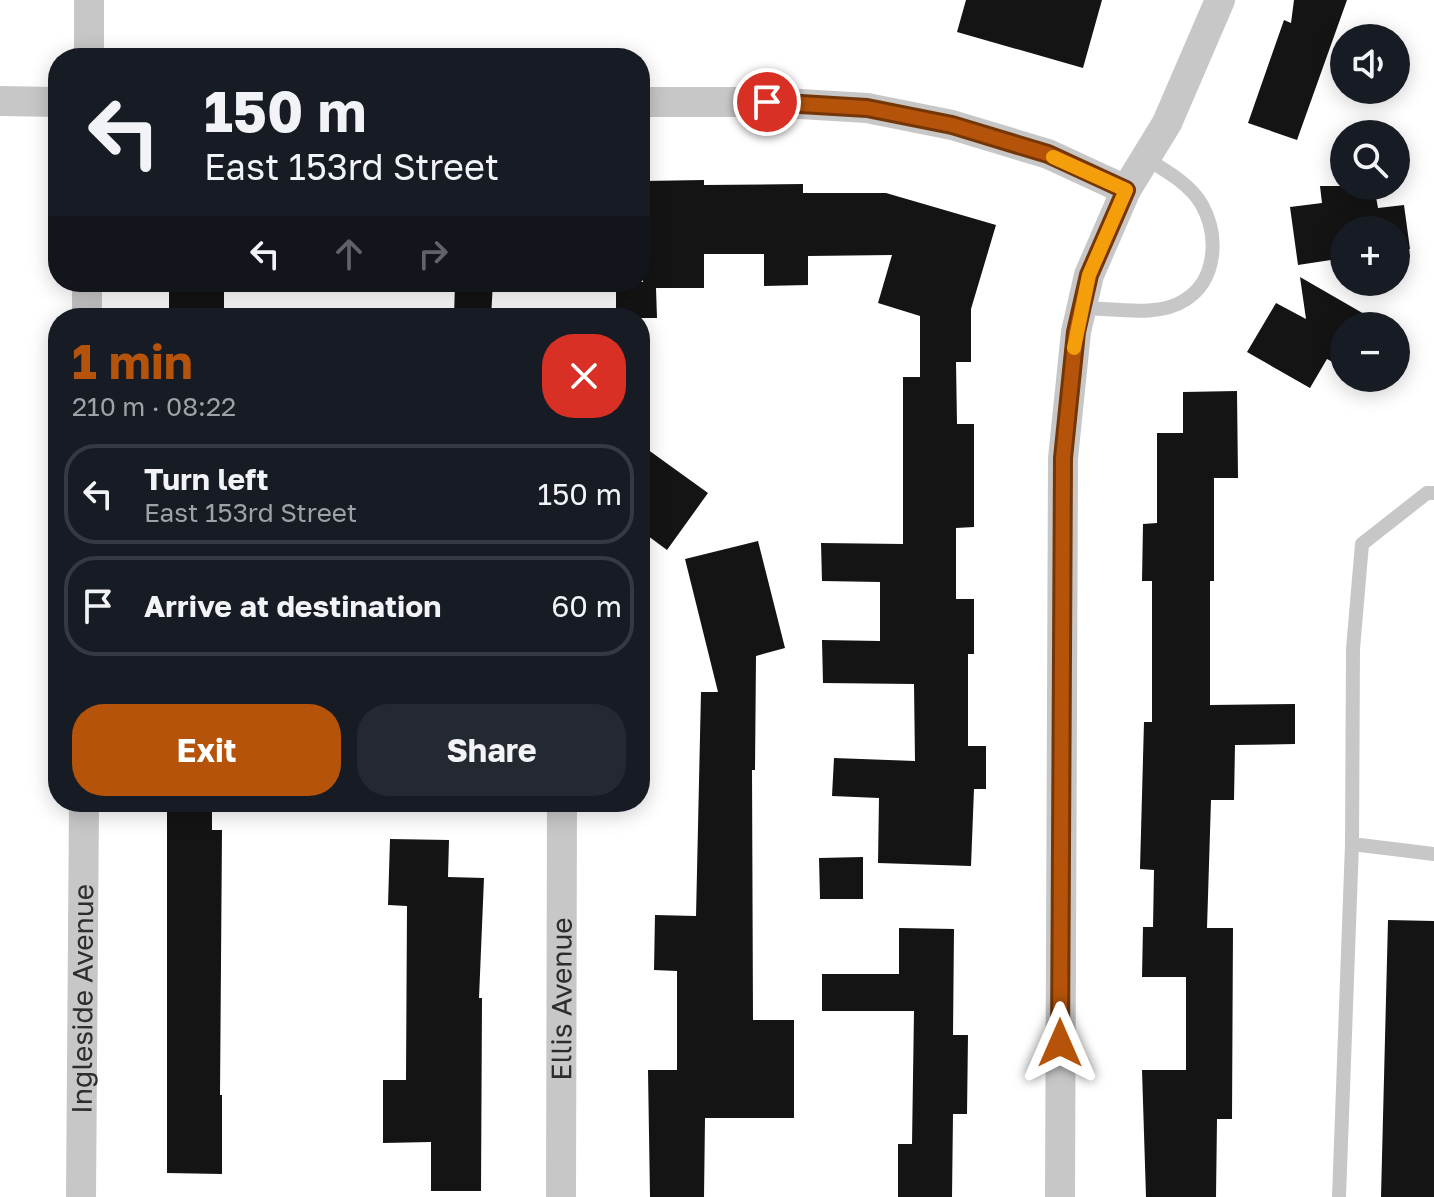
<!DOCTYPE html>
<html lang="en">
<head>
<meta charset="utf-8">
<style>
	:root { --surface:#171b24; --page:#242831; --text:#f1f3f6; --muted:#9ea1a6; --line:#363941; --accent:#b45309 }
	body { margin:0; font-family:"Golos Text",sans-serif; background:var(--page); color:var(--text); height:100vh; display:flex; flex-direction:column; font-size:30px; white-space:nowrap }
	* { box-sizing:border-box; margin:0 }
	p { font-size:26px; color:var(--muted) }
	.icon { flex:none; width:44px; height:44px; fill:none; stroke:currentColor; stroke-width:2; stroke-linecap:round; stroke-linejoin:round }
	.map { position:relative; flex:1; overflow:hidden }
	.side { position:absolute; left:48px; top:308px; width:602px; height:504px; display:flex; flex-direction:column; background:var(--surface); border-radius:32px; box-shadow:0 4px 20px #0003 }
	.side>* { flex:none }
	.banner { position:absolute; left:48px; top:48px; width:602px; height:244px; border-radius:32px; box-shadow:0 4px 20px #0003; background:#171b24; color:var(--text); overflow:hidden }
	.buttons { position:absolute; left:1330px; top:24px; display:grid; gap:16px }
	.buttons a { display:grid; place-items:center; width:80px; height:80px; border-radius:50%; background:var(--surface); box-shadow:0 4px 20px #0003; font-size:40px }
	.pin { position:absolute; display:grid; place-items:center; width:68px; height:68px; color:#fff; margin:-34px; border:4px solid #fff; border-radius:50%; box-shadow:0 2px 8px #0007 }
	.me { position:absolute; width:88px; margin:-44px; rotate:0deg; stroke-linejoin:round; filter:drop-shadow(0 0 6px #0008) }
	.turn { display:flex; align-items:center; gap:28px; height:168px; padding:0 24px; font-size:36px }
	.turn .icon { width:104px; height:104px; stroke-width:2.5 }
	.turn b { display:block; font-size:56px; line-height:68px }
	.lanes { display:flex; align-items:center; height:76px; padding:0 24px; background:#0003; justify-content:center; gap:40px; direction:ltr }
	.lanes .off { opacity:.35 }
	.round { display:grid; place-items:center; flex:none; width:84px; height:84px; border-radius:32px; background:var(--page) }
	.headline { display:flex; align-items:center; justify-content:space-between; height:136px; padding:0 24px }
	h1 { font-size:48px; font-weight:700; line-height:60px; color:var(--accent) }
	.button { display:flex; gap:16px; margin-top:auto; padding:16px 24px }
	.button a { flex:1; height:92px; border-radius:32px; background:var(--accent); color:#fff; font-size:32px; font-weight:700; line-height:92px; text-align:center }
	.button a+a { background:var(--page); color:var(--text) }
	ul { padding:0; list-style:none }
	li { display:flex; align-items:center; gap:24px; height:100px; margin:0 16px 12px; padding:0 8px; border:4px solid var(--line); border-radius:32px }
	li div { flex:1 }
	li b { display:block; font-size:30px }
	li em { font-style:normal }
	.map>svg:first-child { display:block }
	.building { fill:#141414 }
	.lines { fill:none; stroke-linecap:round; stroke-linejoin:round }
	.service { stroke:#c7c7c7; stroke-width:14 }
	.minor { stroke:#c7c7c7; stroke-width:30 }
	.route-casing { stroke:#753606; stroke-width:20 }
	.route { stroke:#b45309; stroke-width:14 }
	.slow { stroke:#f59e0b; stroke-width:14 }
	.labels { text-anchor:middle; stroke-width:8; stroke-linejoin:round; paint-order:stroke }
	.street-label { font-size:28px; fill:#2d2d2d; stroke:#fff }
</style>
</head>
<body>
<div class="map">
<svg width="1434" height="1197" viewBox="0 0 1434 1197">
	<rect width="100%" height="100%" fill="#fff"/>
	<!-- building -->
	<path class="building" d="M 966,0 L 1102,0 L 1083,68 L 957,32 Z
		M 1294,0 L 1347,0 L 1297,140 L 1248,123 L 1284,20 L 1291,23 Z
		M 704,180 L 704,185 L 803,184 L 803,193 L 886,193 L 996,225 L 971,309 L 971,362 L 956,362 L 957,424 L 974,424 L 974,527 L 956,528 L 956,599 L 974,599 L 974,654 L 968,654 L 968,746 L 986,746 L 986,789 L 974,789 L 971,866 L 878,863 L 879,798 L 832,796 L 834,758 L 915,761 L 914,684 L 823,683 L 822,640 L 880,641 L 880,582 L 822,581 L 821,543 L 903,544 L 903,377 L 920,377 L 920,316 L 878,303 L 892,255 L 808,256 L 808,285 L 764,286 L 764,254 L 704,254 L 704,288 L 656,288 L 657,318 L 616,318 L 616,282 L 643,282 L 643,181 Z
		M 1320,186 L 1374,186 L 1378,208 L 1404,205 L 1410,249 L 1396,251 L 1396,230 L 1344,230 L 1344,258 L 1298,265 L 1290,207 L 1322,203 Z
		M 1300,277 L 1385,326 L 1344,326 L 1344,368 L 1327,359 L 1310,388 L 1247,352 L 1276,303 L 1306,319 Z
		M 455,282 L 493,282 L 491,318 L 454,318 Z
		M 169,286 L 224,286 L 224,318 L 169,318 Z
		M 1237,391 L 1238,478 L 1214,478 L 1214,581 L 1210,581 L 1210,705 L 1295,704 L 1295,744 L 1235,745 L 1234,800 L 1211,800 L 1207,928 L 1233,928 L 1232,1119 L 1217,1119 L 1216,1197 L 1146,1197 L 1142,1070 L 1186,1070 L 1186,977 L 1142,977 L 1143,927 L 1153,927 L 1154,870 L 1140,869 L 1144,722 L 1152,722 L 1152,581 L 1142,581 L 1143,524 L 1157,523 L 1157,433 L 1183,433 L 1183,392 Z
		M 640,444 L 708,493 L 667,550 L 640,530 Z
		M 758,541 L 785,648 L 756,656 L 755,770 L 752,770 L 753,1020 L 794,1020 L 794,1118 L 705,1118 L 704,1197 L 650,1197 L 648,1070 L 677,1070 L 677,971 L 654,970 L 655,915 L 696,916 L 701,692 L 718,692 L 685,559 Z
		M 167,802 L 212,802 L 212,830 L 222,830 L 220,1095 L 222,1095 L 222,1174 L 167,1173 Z
		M 390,839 L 449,840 L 448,877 L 484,878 L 479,998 L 482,998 L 481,1191 L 431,1191 L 431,1142 L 383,1143 L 383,1080 L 406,1080 L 407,906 L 388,905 Z
		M 863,857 L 863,899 L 820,899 L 819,858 Z
		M 1388,920 L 1434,921 L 1434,1197 L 1381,1197 Z
		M 899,928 L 954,929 L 953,1035 L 968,1035 L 967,1114 L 953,1114 L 952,1197 L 898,1197 L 898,1144 L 912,1144 L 914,1011 L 822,1011 L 822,974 L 899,974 Z"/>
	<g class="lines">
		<!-- service -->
		<path class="service" d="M 1081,308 C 1113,308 1158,318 1185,300 C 1217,280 1219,236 1202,205 C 1190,184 1165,170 1145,158
			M 1352,844 L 1434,854
			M 1339,1197 L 1352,844 L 1353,649 L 1362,544 L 1427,493 L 1434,493"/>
		<!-- minor -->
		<g class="minor">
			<path d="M 89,58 L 89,0"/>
			<path d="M 0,101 L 58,102"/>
			<path d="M 640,102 L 767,102 L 867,108 L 952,125 L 1048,154 L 1126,190"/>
			<path d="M 87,318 L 87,282"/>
			<path id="s1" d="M 81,1197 L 84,802"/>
			<path id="s2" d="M 561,1197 L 562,802"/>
			<path d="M 1060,1197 L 1063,458 L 1076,332 L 1089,275 L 1126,190 L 1167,123 L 1220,0"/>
		</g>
	</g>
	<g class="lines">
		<defs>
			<path id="route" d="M 767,102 L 867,108 L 952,125 L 1048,154 L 1126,190 L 1089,275 L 1076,332 L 1063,458 L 1060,1043"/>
		</defs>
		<!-- route casing -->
		<use href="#route" class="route-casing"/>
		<!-- route -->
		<use href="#route" class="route"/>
		<!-- slow -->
		<path class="slow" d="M 1053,157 L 1126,190 L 1089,275 L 1074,348"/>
	</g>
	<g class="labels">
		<!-- street labels -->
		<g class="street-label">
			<text dy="10" stroke="none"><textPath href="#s1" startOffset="198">Ingleside Avenue</textPath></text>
			<text dy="10" stroke="none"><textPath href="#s2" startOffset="198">Ellis Avenue</textPath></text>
		</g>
	</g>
</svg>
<div class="buttons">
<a><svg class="icon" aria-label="sound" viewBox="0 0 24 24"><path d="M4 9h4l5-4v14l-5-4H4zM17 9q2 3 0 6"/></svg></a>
<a><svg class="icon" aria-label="search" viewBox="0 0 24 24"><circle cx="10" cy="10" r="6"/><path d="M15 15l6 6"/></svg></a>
<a>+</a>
<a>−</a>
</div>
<div class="pin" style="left:767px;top:102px;background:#d93025"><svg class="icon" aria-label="arrive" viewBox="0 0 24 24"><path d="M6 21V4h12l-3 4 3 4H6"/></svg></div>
<svg class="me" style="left:1060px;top:1043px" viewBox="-20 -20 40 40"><path d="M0-17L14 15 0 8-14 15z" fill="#b45309" stroke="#fff" stroke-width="4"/></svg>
<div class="banner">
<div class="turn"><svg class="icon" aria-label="left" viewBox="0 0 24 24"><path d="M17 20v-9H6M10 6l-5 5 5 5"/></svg><div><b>150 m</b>East 153rd Street</div></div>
<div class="lanes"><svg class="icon" aria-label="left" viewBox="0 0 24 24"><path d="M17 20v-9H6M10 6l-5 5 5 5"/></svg><svg class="icon off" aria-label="ahead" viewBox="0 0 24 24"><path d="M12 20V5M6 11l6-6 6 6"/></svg><svg class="icon off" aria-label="right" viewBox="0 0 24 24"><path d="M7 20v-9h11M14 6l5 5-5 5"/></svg></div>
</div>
<section class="side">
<div class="headline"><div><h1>1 min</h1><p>210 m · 08:22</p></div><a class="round" style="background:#d93025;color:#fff"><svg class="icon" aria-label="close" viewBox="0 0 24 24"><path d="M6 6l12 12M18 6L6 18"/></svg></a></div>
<ul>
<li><svg class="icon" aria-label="left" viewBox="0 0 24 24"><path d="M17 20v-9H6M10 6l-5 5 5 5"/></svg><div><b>Turn left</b><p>East 153rd Street</p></div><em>150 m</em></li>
<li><svg class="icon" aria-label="arrive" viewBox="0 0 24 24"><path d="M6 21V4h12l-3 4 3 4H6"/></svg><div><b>Arrive at destination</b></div><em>60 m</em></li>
</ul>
<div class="button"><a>Exit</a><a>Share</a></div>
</section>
</div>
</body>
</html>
